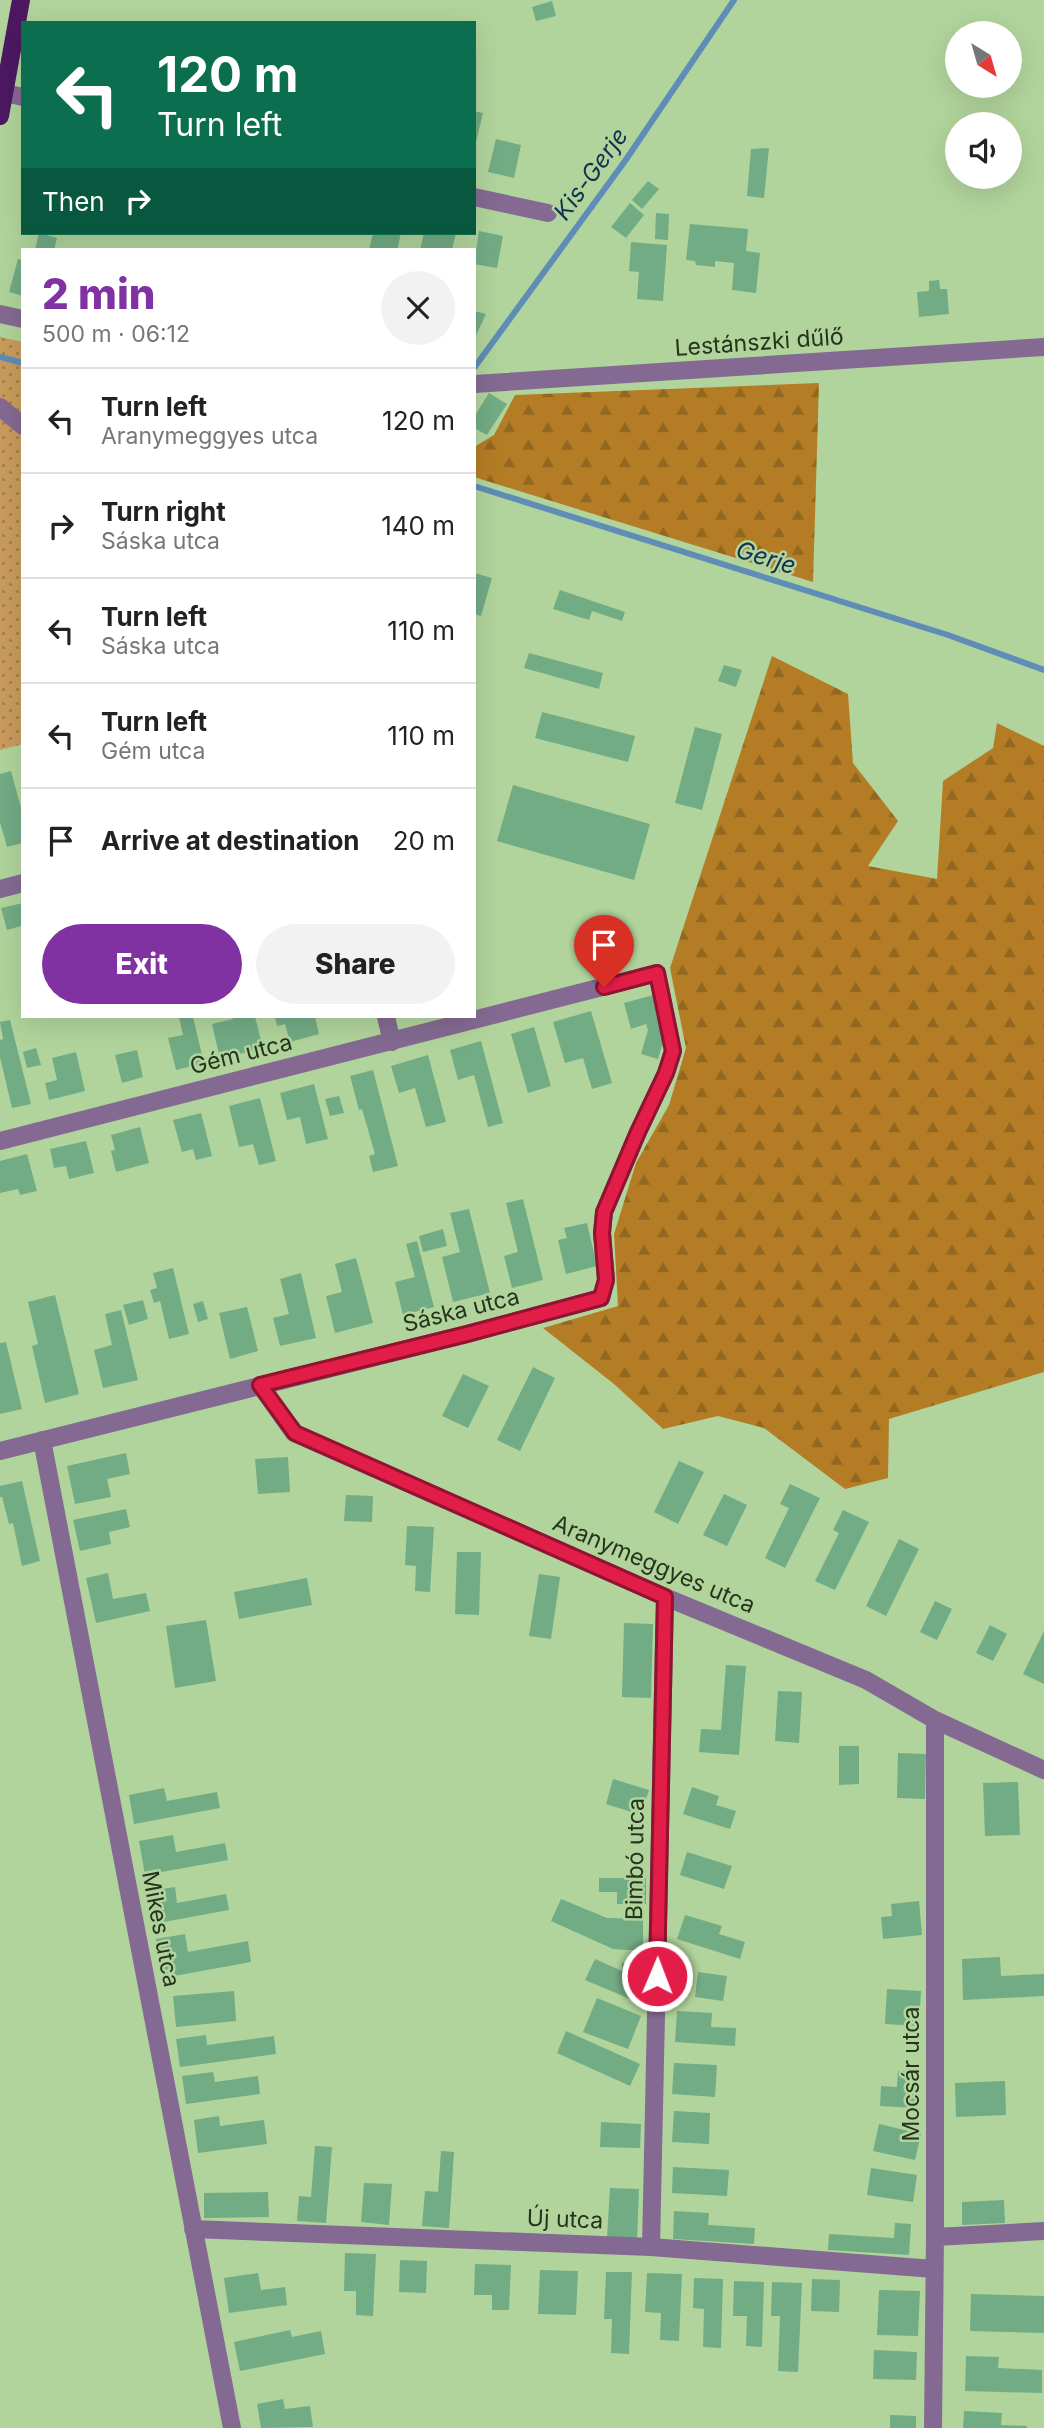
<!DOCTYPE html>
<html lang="en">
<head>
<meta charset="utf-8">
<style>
	:root { --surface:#fff; --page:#f2f2f2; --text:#222; --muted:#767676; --line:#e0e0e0; --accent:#8031a2 }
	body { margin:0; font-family:Inter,sans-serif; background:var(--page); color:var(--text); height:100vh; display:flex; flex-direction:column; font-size:26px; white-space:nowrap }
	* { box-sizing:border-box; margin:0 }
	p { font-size:23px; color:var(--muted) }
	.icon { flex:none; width:38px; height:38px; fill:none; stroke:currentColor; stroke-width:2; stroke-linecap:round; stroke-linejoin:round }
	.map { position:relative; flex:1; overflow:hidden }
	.details { position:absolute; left:21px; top:248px; width:455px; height:770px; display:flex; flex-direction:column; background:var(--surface); border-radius:0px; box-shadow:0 7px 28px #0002 }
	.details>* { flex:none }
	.guide { position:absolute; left:21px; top:21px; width:455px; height:214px; border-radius:0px; box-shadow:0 7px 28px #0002; background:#0b6e4f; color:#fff; overflow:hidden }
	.needle { width:46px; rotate:143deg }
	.tools { position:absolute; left:945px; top:21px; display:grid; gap:14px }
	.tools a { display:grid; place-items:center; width:77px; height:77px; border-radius:50%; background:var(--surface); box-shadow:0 7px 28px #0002; font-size:35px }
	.pin { position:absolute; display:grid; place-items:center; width:60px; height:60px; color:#fff; margin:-72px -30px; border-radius:50% 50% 50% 0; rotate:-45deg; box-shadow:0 0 7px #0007 }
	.pin .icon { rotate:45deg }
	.me { position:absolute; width:77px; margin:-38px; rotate:1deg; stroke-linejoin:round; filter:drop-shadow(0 0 5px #0008) }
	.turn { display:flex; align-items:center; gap:24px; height:147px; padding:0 21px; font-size:32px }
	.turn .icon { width:91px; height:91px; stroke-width:2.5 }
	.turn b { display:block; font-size:49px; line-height:60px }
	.then { display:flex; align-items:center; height:66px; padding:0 21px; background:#0003; gap:14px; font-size:26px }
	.round { display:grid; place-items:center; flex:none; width:74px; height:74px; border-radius:37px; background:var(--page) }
	.headline { display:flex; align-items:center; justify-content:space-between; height:119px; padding:0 21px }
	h1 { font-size:42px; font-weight:800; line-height:52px; color:var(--accent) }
	.action { display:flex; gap:14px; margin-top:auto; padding:14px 21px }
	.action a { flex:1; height:80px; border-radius:42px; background:var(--accent); color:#fff; font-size:28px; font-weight:800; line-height:80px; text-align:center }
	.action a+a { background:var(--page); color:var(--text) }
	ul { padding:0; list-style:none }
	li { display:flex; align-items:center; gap:21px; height:105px; padding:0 21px; border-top:2px solid var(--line) }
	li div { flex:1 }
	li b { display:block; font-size:26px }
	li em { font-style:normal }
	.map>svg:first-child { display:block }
	.grass { fill:url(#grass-dots) }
	.forest { fill:url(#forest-firs) }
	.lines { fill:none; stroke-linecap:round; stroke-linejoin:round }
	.stream { stroke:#5f8db7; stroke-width:6 }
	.building { fill:#72ac85 }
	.minor { stroke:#846a92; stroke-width:18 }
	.major { stroke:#4c1862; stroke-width:18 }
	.route-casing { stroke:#92132f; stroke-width:18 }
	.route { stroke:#e11d48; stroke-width:12 }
	.labels { text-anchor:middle; stroke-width:5; stroke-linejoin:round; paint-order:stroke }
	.street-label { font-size:23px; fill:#26331d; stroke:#b1d49c }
	.water-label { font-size:24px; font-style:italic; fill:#123052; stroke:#b1d49c }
</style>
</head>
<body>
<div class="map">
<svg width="1044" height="2428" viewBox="0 0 1044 2428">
	<defs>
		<pattern id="grass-dots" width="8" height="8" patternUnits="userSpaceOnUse" patternTransform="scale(1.75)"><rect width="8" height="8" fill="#ca9c5d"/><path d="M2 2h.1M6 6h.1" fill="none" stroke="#a4804c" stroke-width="1.8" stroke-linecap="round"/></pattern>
		<pattern id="forest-firs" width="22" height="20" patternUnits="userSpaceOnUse" patternTransform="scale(1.75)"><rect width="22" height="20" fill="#b47d25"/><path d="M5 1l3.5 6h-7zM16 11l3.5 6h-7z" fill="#92671f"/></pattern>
	</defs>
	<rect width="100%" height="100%" fill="#b1d49c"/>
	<!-- grass -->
	<path class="grass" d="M 0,337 L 23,342 L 23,744 L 0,750 Z"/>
	<!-- forest -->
	<path class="forest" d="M 819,383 L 813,582 L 474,477 L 474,447 L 494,435 L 515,395 Z
		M 772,656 L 848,694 L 853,763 L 898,821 L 868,866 L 937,879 L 943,781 L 993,748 L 997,723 L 1044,746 L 1044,1372 L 889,1419 L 888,1478 L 845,1489 L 764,1428 L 718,1416 L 663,1429 L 614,1384 L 543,1328 L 618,1306 L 614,1234 L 636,1163 L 669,1105 L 686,1048 L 670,968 Z"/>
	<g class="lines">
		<!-- stream -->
		<path class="stream" d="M 0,357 L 23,363
			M 474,368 L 625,161 L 734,0
			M 474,486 L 948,635 L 1044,670"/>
	</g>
	<!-- building -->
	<path class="building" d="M 552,1 L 556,16 L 536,21 L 532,7 Z
		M 474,111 L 483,113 L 475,146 L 474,146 Z
		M 496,139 L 521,145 L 514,178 L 488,172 Z
		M 769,148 L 764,198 L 747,196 L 751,149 Z
		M 648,181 L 659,189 L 642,209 L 632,200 Z
		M 630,203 L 644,215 L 626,238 L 611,227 Z
		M 656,213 L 669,214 L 668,240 L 655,239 Z
		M 690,224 L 748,229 L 746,251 L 760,253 L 756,293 L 732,290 L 734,263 L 715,261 L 715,267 L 696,265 L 695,261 L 686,260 Z
		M 479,231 L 503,236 L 497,268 L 474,264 Z
		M 39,233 L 57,238 L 54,250 L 35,250 Z
		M 373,233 L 401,233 L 397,250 L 369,250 Z
		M 424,233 L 456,233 L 452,250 L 420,250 Z
		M 631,242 L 667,245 L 663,301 L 637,299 L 639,272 L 629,271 Z
		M 18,259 L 23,260 L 23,296 L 9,292 Z
		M 939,280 L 940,289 L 947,289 L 949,314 L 919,317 L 917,292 L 929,291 L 929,281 Z
		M 474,311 L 486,314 L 474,340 Z
		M 489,393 L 507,404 L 487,435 L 474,428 L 474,417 Z
		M 474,573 L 492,578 L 481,616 L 474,614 Z
		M 560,590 L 625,612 L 622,621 L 592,611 L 589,620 L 553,609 Z
		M 529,653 L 603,673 L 599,689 L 524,668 Z
		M 724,665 L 742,670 L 736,687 L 718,681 Z
		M 542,712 L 635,736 L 628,762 L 535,738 Z
		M 695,727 L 722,734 L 702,810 L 675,803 Z
		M 11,771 L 23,815 L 23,843 L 7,847 L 0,822 L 0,774 Z
		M 513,785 L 650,824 L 634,880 L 497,841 Z
		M 23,903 L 23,931 L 21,926 L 7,930 L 1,908 Z
		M 657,994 L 667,1029 L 658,1059 L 641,1054 L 648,1030 L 646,1024 L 631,1029 L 624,1003 Z
		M 591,1011 L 612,1083 L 592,1089 L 583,1058 L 565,1063 L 553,1022 Z
		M 179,1017 L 193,1017 L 204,1063 L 176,1070 L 168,1038 L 183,1035 Z
		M 232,1017 L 255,1017 L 263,1048 L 220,1059 L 212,1024 L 233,1019 Z
		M 275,1017 L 315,1017 L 319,1034 L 290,1042 L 285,1024 L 277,1026 Z
		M 10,1020 L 31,1104 L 12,1108 L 0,1057 L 0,1040 L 3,1039 L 0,1022 Z
		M 534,1027 L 551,1086 L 528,1093 L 511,1034 Z
		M 481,1041 L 503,1123 L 488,1127 L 474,1075 L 458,1080 L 450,1050 Z
		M 36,1048 L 41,1065 L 27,1068 L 23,1052 Z
		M 137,1050 L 143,1077 L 122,1083 L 115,1055 Z
		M 76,1052 L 85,1091 L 49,1100 L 45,1083 L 57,1080 L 52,1058 Z
		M 428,1055 L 446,1122 L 426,1127 L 415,1088 L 399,1093 L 391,1066 Z
		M 373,1070 L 398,1166 L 373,1172 L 369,1156 L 375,1154 L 362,1109 L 359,1110 L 350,1076 Z
		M 314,1084 L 328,1139 L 306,1144 L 300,1117 L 287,1120 L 280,1093 Z
		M 339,1096 L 344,1113 L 330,1116 L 325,1099 Z
		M 260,1098 L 276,1161 L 259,1165 L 253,1144 L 239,1147 L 229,1106 Z
		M 201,1113 L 212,1156 L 196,1160 L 193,1149 L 182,1152 L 173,1120 Z
		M 140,1127 L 149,1163 L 116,1172 L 111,1151 L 115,1150 L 111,1135 Z
		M 86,1141 L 94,1173 L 69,1179 L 66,1166 L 54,1168 L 50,1149 Z
		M 27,1154 L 37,1191 L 20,1195 L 18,1189 L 0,1193 L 0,1161 Z
		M 523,1199 L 543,1280 L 512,1288 L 504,1256 L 518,1252 L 506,1203 Z
		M 469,1209 L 490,1293 L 453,1302 L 442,1257 L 460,1252 L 450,1213 Z
		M 587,1223 L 597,1266 L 566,1274 L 558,1240 L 567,1238 L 564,1228 Z
		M 443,1229 L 447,1246 L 423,1252 L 419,1236 Z
		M 417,1241 L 434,1307 L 403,1315 L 395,1282 L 415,1277 L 406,1244 Z
		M 356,1258 L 373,1323 L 335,1333 L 326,1296 L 342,1292 L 335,1264 Z
		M 173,1268 L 189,1334 L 169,1339 L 160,1301 L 154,1303 L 150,1290 L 157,1288 L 153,1273 Z
		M 301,1273 L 316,1338 L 280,1346 L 273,1318 L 289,1314 L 280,1279 Z
		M 55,1295 L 79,1394 L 45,1403 L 32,1346 L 38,1344 L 28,1302 Z
		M 143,1300 L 148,1319 L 129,1325 L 123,1305 Z
		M 203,1301 L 208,1319 L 198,1322 L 193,1304 Z
		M 247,1307 L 258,1351 L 230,1359 L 219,1313 Z
		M 121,1310 L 138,1380 L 103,1388 L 94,1350 L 112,1345 L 105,1314 Z
		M 6,1342 L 22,1409 L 0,1414 L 0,1343 Z
		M 533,1367 L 555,1378 L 520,1451 L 497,1440 Z
		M 463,1374 L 489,1386 L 468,1428 L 442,1416 Z
		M 126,1453 L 130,1474 L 107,1479 L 111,1497 L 75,1504 L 67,1466 Z
		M 288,1457 L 290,1492 L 258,1494 L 255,1459 Z
		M 679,1461 L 704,1472 L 678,1524 L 654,1512 Z
		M 22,1481 L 40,1561 L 22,1566 L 13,1523 L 9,1524 L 2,1497 L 0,1497 L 0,1486 Z
		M 790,1484 L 820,1498 L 785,1568 L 765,1558 L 789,1508 L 780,1504 Z
		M 724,1494 L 747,1505 L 727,1546 L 703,1535 Z
		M 346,1495 L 373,1496 L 372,1522 L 344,1521 Z
		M 126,1509 L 130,1527 L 109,1532 L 111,1544 L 80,1551 L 73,1520 Z
		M 843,1510 L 869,1522 L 835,1590 L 815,1581 L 839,1533 L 833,1530 Z
		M 407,1526 L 434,1527 L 430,1592 L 415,1591 L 416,1566 L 405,1565 Z
		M 899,1539 L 919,1549 L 886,1616 L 866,1606 Z
		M 457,1552 L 481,1552 L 479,1615 L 455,1614 Z
		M 108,1573 L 113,1599 L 146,1593 L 150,1611 L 96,1623 L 86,1578 Z
		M 539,1574 L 560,1577 L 551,1639 L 529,1636 Z
		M 307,1578 L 312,1605 L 239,1619 L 234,1592 Z
		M 935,1601 L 952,1609 L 937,1640 L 920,1632 Z
		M 206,1620 L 216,1681 L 175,1688 L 166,1626 Z
		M 624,1623 L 653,1624 L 651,1698 L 622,1697 Z
		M 990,1625 L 1007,1634 L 993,1661 L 976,1653 Z
		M 1044,1631 L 1044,1684 L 1023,1674 Z
		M 726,1665 L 746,1666 L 739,1755 L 699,1752 L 701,1729 L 721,1730 Z
		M 778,1691 L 802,1692 L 799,1743 L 775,1741 Z
		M 839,1746 L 859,1746 L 859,1784 L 839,1785 Z
		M 898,1753 L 926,1754 L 925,1799 L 897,1798 Z
		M 613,1779 L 649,1790 L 641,1815 L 606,1804 Z
		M 1018,1782 L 1020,1835 L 985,1836 L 983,1783 Z
		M 692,1787 L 719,1796 L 716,1805 L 736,1811 L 730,1829 L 683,1814 Z
		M 164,1788 L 167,1801 L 217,1792 L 220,1808 L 134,1824 L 129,1795 Z
		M 173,1835 L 176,1852 L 225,1843 L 228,1860 L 145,1875 L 139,1841 Z
		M 687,1852 L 732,1866 L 724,1889 L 680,1875 Z
		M 599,1878 L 646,1878 L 646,1904 L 617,1904 L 617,1892 L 599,1892 Z
		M 175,1887 L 177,1903 L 226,1894 L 229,1910 L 153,1924 L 148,1891 Z
		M 561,1899 L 607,1918 L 643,1919 L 643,1951 L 613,1949 L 551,1921 Z
		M 919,1901 L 922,1935 L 883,1939 L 881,1917 L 892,1916 L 891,1904 Z
		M 685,1915 L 722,1926 L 719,1934 L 745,1942 L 740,1959 L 677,1939 Z
		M 185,1934 L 188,1952 L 248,1941 L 251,1962 L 163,1978 L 156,1939 Z
		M 1000,1957 L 1001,1976 L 1044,1974 L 1044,1996 L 963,2000 L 962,1959 Z
		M 595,1959 L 622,1971 L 622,1963 L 644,1964 L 642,2004 L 585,1980 Z
		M 698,1972 L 727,1976 L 723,2001 L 695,1997 Z
		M 887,1989 L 921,1991 L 919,2026 L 885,2024 Z
		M 234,1991 L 236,2021 L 176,2027 L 173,1996 Z
		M 597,1998 L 641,2016 L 628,2049 L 583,2032 Z
		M 677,2011 L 712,2013 L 711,2027 L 736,2028 L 735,2046 L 675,2042 Z
		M 566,2031 L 640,2064 L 630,2086 L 557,2053 Z
		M 206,2035 L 207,2045 L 274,2036 L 276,2054 L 180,2067 L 176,2039 Z
		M 674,2063 L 717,2065 L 715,2097 L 672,2094 Z
		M 898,2071 L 918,2072 L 917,2108 L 880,2106 L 881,2086 L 897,2087 Z
		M 213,2072 L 215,2082 L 258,2076 L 260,2094 L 186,2104 L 182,2076 Z
		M 1005,2081 L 1006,2115 L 956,2117 L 955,2083 Z
		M 674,2111 L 710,2113 L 709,2144 L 672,2142 Z
		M 219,2116 L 220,2126 L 264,2120 L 267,2144 L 198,2153 L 194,2120 Z
		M 601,2122 L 641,2124 L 640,2148 L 600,2147 Z
		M 879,2124 L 921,2134 L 915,2160 L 873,2151 Z
		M 315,2146 L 332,2147 L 326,2223 L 297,2221 L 299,2196 L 311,2197 Z
		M 441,2151 L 454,2152 L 449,2228 L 422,2226 L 425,2191 L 438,2192 Z
		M 673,2167 L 729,2170 L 727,2196 L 672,2193 Z
		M 871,2168 L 917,2175 L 913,2202 L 867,2195 Z
		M 364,2183 L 392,2184 L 389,2225 L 361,2222 Z
		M 610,2188 L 639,2189 L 637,2240 L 607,2238 Z
		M 268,2192 L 269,2217 L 204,2218 L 204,2193 Z
		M 1004,2200 L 1005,2223 L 962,2225 L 962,2202 Z
		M 674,2211 L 709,2213 L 708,2225 L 755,2228 L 754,2244 L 673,2239 Z
		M 895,2223 L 911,2224 L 909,2255 L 828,2250 L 829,2234 L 894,2238 Z
		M 345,2253 L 376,2254 L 373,2316 L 356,2315 L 356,2291 L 344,2291 Z
		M 400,2260 L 427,2261 L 426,2293 L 399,2292 Z
		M 475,2264 L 511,2265 L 509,2310 L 492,2310 L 492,2295 L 474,2295 Z
		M 540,2270 L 578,2271 L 576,2315 L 538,2314 Z
		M 606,2272 L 632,2272 L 629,2354 L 611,2353 L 612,2319 L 604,2319 Z
		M 258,2273 L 261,2290 L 285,2287 L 287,2305 L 229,2313 L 224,2278 Z
		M 647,2273 L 682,2274 L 679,2341 L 660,2340 L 661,2313 L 645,2312 Z
		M 694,2278 L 723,2279 L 721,2348 L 703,2347 L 704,2309 L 693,2308 Z
		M 812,2279 L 840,2280 L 839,2312 L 811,2311 Z
		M 734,2281 L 764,2282 L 762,2347 L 746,2346 L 747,2316 L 733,2316 Z
		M 772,2282 L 802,2283 L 798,2372 L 778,2371 L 780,2316 L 771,2316 Z
		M 879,2290 L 920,2291 L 918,2336 L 877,2335 Z
		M 971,2294 L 1044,2296 L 1044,2333 L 970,2331 Z
		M 290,2330 L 292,2337 L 321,2331 L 325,2354 L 240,2371 L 234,2342 Z
		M 874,2350 L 917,2352 L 916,2380 L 873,2379 Z
		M 966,2356 L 999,2357 L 998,2368 L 1042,2370 L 1042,2393 L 965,2391 Z
		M 283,2399 L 285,2409 L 310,2406 L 313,2427 L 261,2428 L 257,2404 Z
		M 964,2411 L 1002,2413 L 1001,2425 L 1027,2426 L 1027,2428 L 963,2428 Z
		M 890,2415 L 916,2416 L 916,2428 L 890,2428 Z"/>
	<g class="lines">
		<!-- minor -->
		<path class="minor" d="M 5,93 L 23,97
			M 474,197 L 548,213
			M 0,314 L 23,319
			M 474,384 L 1044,347
			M 0,407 L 23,426
			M 0,889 L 23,883
			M 386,1017 L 392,1042
			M 0,1141 L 657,973 L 673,1051 L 666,1073 L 638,1132 L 604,1212 L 602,1233 L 606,1280 L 601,1298 L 467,1334 L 0,1451
			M 260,1385 L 294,1433 L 665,1597 L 866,1680 L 935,1720 L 1044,1770
			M 42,1440 L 232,2428
			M 193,2229 L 651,2247 L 934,2269
			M 935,2237 L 1044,2231
			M 651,2247 L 665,1597
			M 933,2428 L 935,2237 L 935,1720"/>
		<!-- major -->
		<path class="major" d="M 0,116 L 21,0"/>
	</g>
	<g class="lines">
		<defs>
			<path id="route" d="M 604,987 L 657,973 L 673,1051 L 666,1073 L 638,1132 L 604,1212 L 602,1233 L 606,1280 L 601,1298 L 467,1334 L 260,1385 L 295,1433 L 665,1597 L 657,1976"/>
		</defs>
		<!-- route casing -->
		<use href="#route" class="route-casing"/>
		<!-- route -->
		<use href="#route" class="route"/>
	</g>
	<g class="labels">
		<!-- street labels -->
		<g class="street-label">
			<text transform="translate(759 342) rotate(-4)" y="8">Lestánszki dűlő</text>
			<text transform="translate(241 1054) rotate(-14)" y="8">Gém utca</text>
			<text transform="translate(461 1310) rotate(-14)" y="8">Sáska utca</text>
			<text transform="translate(654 1564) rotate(23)" y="8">Aranymeggyes utca</text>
			<text transform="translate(635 1859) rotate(-89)" y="8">Bimbó utca</text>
			<text transform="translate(161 1929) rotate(79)" y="8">Mikes utca</text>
			<text transform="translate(911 2074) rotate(-90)" y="8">Mocsár utca</text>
			<text transform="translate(565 2219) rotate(2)" y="8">Új utca</text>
		</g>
		<!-- water labels -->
		<g class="water-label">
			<text transform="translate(591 174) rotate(-54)" y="8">Kis-Gerje</text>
			<text transform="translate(766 558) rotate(17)" y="8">Gerje</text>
		</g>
	</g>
</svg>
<div class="tools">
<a><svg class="needle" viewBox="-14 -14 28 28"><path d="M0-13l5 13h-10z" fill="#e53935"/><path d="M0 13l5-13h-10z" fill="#767676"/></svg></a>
<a><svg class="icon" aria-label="sound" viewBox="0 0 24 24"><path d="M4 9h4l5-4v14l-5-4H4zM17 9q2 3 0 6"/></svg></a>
</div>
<div class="pin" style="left:604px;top:987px;background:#d93025"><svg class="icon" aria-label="arrive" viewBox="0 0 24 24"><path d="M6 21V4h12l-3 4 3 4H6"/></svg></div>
<svg class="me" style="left:657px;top:1976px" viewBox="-20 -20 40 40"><circle r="17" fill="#e11d48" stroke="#fff" stroke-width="3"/><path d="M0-11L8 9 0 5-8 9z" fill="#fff"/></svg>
<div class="guide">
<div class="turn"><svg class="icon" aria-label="left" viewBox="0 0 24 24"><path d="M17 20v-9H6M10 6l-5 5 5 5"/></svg><div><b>120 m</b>Turn left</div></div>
<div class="then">Then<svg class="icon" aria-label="right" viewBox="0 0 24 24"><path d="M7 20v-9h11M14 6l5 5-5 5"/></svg></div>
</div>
<section class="details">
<div class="headline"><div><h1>2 min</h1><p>500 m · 06:12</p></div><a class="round"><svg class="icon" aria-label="close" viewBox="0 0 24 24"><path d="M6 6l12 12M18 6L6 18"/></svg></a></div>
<ul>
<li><svg class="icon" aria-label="left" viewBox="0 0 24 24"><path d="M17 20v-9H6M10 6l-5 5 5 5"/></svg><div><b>Turn left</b><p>Aranymeggyes utca</p></div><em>120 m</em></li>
<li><svg class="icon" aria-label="right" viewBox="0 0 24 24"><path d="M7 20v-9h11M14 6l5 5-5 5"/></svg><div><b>Turn right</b><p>Sáska utca</p></div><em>140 m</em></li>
<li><svg class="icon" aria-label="left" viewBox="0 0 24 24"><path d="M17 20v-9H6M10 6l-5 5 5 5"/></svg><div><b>Turn left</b><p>Sáska utca</p></div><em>110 m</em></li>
<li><svg class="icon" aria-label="left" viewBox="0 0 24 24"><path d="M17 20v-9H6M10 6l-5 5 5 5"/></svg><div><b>Turn left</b><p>Gém utca</p></div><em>110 m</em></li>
<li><svg class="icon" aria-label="arrive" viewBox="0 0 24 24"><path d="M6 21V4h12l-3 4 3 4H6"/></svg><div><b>Arrive at destination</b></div><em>20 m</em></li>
</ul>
<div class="action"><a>Exit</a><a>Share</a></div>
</section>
</div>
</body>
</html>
